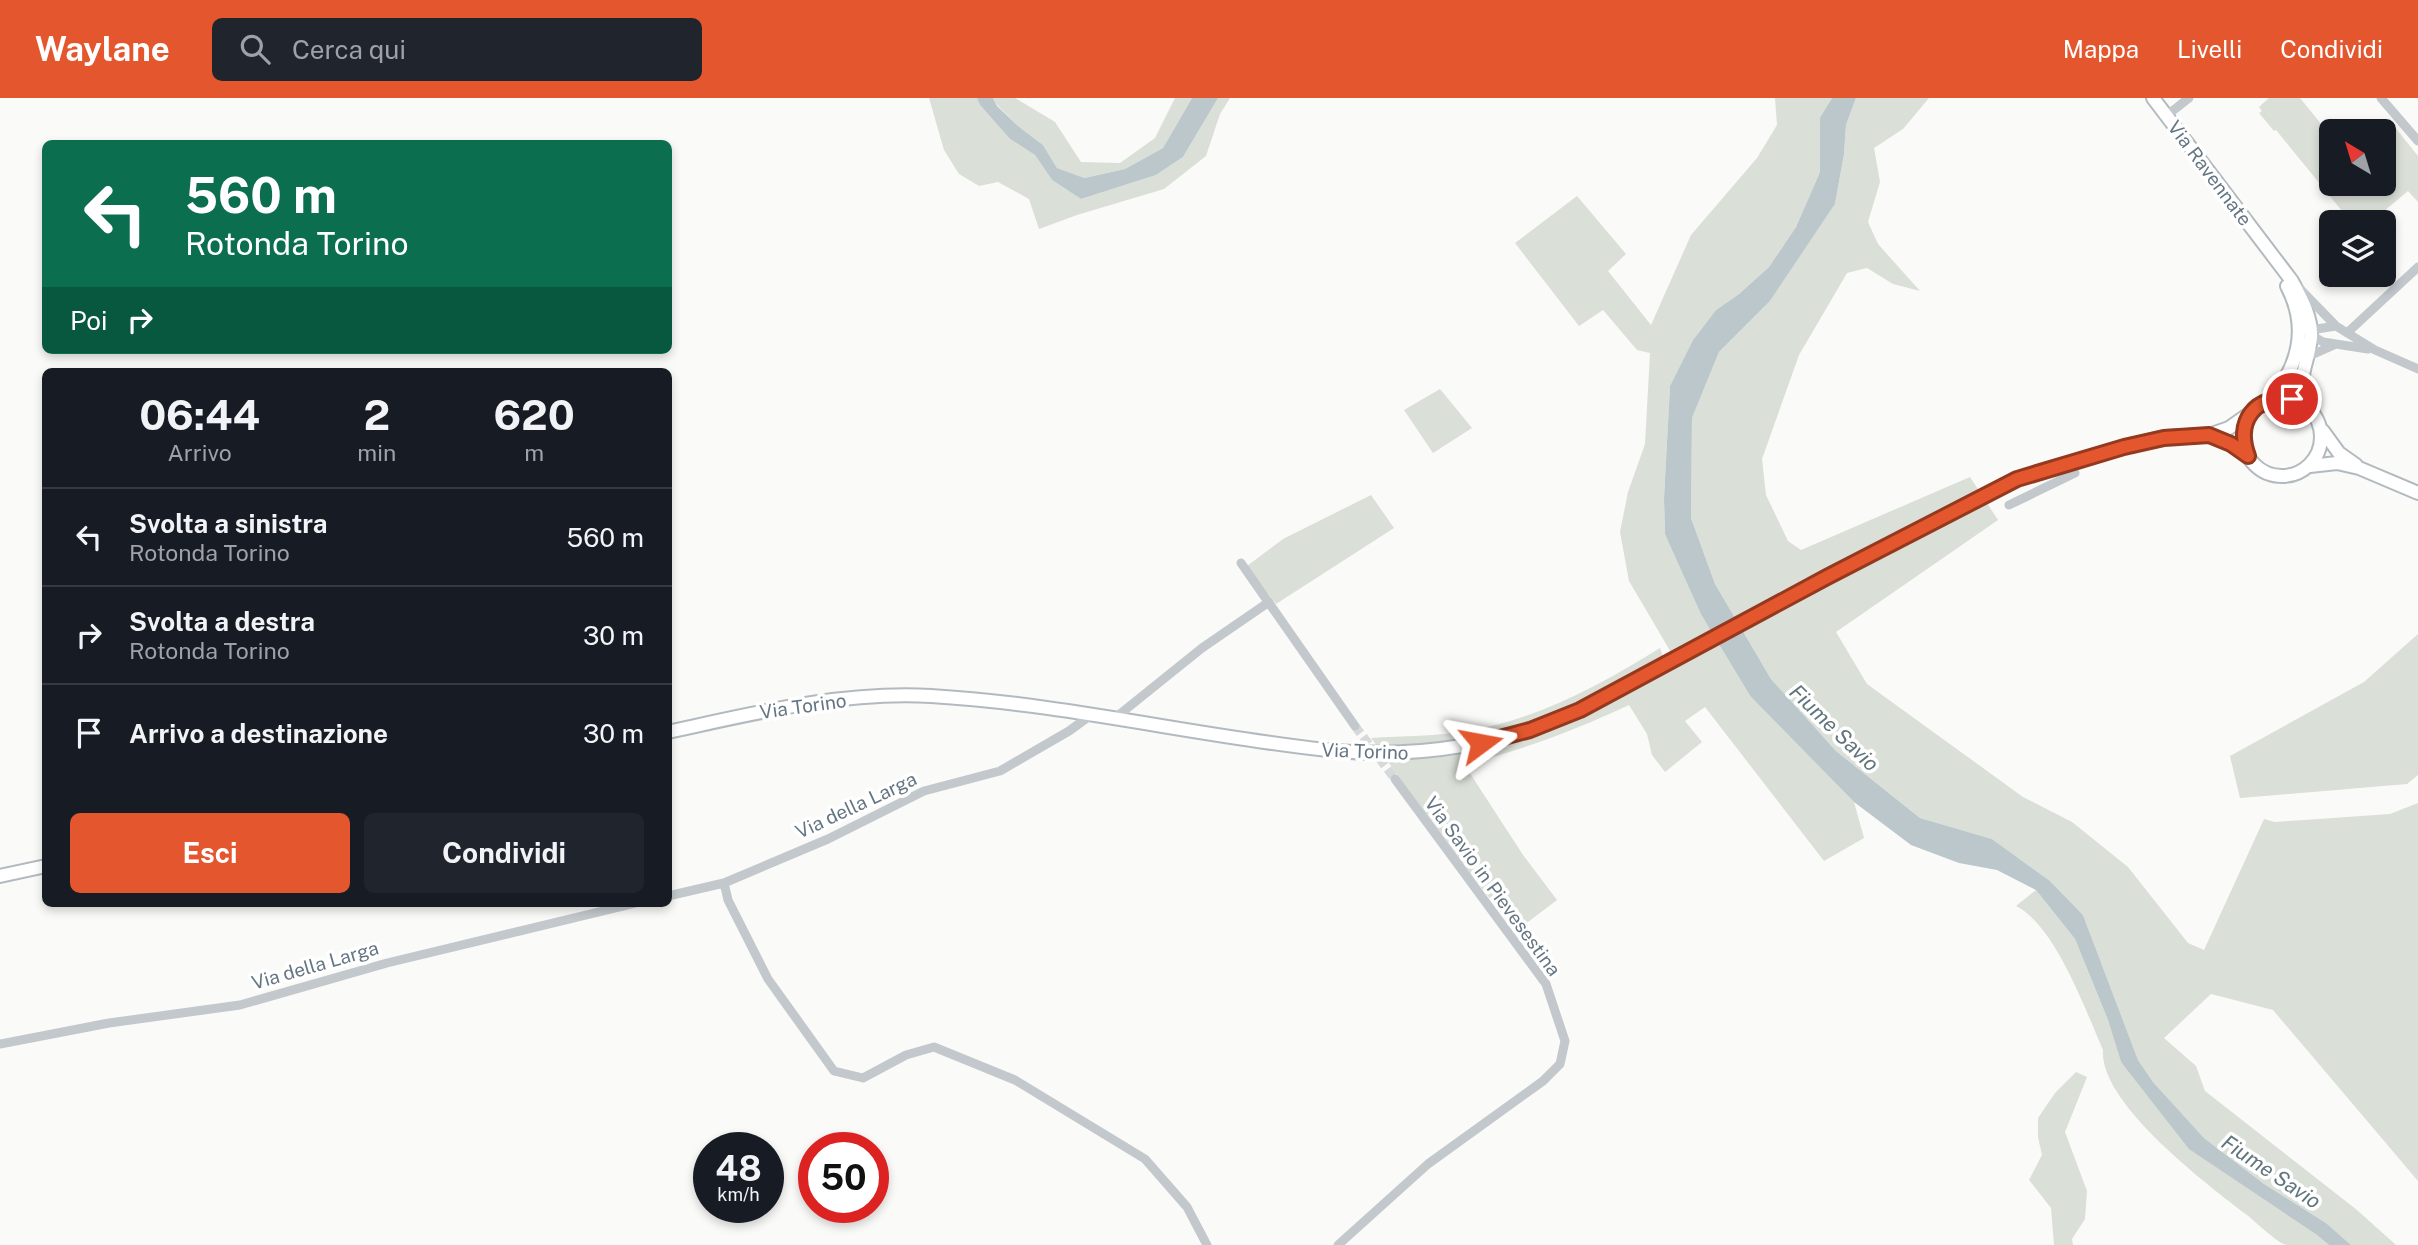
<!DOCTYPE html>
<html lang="it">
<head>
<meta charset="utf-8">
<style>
	:root { --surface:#171b24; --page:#20242c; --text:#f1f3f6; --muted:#9ea1a6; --line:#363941; --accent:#e4572e }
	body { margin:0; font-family:"Public Sans",sans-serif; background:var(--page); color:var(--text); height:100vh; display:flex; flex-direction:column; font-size:26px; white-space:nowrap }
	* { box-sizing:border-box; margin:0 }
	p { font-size:23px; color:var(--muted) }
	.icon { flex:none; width:38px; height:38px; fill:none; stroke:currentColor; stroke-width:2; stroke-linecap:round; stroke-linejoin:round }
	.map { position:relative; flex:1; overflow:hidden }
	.sheet { position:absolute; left:42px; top:270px; width:630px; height:539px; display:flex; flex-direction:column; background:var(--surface); border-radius:10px; box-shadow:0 4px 10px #0003 }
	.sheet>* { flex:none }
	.banner { position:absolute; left:42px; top:42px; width:630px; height:214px; border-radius:10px; box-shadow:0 4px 10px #0003; background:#0b6e4f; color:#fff; overflow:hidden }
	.needle { width:46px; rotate:322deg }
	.buttons { position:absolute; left:2319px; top:21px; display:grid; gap:14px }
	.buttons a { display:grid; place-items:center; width:77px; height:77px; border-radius:10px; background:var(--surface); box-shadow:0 4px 10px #0003; font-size:35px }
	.speed { position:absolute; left:693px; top:1034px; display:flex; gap:14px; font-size:35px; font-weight:700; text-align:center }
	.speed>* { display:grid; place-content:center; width:91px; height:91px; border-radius:50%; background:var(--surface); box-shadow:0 4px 10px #0003; line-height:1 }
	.speed small { font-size:18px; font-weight:400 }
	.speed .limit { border:10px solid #d22; background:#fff; color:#111 }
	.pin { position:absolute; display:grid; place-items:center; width:60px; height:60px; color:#fff; margin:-30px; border:4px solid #fff; border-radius:50%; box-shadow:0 2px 7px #0007 }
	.me { position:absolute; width:77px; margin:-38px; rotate:77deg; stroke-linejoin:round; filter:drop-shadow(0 0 5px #0008) }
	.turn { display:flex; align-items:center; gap:24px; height:147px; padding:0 28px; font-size:32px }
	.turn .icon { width:91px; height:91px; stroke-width:2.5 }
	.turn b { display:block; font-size:49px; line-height:60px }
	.then { display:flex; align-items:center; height:66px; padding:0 28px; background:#0003; gap:14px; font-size:26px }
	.eta { display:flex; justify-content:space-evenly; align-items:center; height:119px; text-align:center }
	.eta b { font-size:42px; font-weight:700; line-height:49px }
	.action { display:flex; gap:14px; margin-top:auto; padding:14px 28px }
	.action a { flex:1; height:80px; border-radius:10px; background:var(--accent); color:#fff; font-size:28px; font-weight:700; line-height:80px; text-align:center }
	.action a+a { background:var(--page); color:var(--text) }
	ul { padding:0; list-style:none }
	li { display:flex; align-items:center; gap:21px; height:98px; padding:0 28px; border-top:2px solid var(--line) }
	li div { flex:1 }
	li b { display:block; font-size:26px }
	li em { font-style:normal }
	header { display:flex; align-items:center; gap:42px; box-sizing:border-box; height:98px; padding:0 35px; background:var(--accent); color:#fff }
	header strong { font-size:33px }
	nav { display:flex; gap:38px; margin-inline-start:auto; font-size:24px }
	.search { width:490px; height:63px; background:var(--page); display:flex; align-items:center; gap:18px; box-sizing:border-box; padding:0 24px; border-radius:10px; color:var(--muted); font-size:26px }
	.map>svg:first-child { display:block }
	.green { fill:#dadfd7 }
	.water { fill:#bbc7cb }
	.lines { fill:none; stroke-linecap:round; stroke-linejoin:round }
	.street-tunnel { stroke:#d5d9db; stroke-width:9; stroke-dasharray:9 4.5; stroke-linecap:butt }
	.secondary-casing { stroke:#b3babf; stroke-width:16 }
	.street { stroke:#c3c8cc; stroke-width:9 }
	.secondary { stroke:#fff; stroke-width:12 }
	.route-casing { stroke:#94391e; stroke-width:18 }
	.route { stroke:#e4572e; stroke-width:12 }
	.labels { text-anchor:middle; stroke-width:7; stroke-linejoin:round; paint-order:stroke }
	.street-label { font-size:19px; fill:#657683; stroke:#fff }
	.water-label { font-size:21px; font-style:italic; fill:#60757c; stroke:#fff }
</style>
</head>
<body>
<header>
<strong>Waylane</strong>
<div class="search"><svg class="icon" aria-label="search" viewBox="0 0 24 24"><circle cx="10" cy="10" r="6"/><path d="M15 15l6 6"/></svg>Cerca qui</div>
<nav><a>Mappa</a><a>Livelli</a><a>Condividi</a></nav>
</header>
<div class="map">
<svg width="2418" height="1147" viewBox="0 0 2418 1147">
	<rect width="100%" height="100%" fill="#fafaf8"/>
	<!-- green -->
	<path class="green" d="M 929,0 L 977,0 L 980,7 L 1010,41 L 1035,57 L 1052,82 L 1081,101 L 1156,77 L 1183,59 L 1218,0 L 1230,0 L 1220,16 L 1206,58 L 1164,91 L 1077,117 L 1039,131 L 1029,101 L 998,84 L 979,88 L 959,76 L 944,52 Z
		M 993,0 L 1015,0 L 1055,24 L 1081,64 L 1120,65 L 1155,40 L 1175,0 L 1192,0 L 1163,50 L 1125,71 L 1083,80 L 1057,70 L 1043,47 L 1018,28 L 997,7 Z
		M 1775,0 L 1832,0 L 1820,21 L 1820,74 L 1796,129 L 1769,169 L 1739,196 L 1716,212 L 1693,242 L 1670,288 L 1664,400 L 1665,436 L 1751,599 L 1854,704 L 1864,740 L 1824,763 L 1705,609 L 1685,623 L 1702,644 L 1665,674 L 1652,657 L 1647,636 L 1629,607 C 1575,632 1522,653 1464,666 L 1523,757 L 1557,802 L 1516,833 L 1448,748 L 1386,661 C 1409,660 1433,661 1456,657 C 1541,641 1604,608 1679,568 L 1629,483 L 1620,434 L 1628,394 L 1645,346 L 1650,255 L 1637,252 L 1603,212 L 1579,228 L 1515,145 L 1577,98 L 1626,156 L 1608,173 L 1651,227 L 1691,137 L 1757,60 L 1777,27 Z
		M 1856,0 L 1929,0 L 1903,31 L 1874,50 L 1880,84 L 1868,124 L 1878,146 L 1920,193 L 1893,186 L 1867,170 L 1847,175 L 1799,257 L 1762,361 L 1766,397 L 1788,443 L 1801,452 L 1970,379 L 1998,422 L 1836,534 L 1867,586 L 2023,699 L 2072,724 L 2128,769 L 2188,845 L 2204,852 L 2264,721 L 2275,724 L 2390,716 L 2418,705 L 2418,1083 L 2273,912 L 2211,896 L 2164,940 L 2196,968 L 2205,993 L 2357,1112 L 2396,1147 L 2351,1147 L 2326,1125 L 2264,1086 L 2204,1040 L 2153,984 L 2138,962 L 2083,817 L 2050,783 L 1992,741 L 1920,720 L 1836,653 L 1771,581 L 1715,486 L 1691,420 L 1692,320 L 1719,254 L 1770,203 L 1835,106 L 1844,56 L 1846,27 Z
		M 2269,0 L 2300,0 L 2331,38 L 2331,86 L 2384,86 L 2384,35 L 2393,27 L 2418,58 L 2418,104 L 2408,93 L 2371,124 L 2351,124 L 2276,32 L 2274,33 L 2259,15 L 2262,13 L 2259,9 Z
		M 1440,291 L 1472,330 L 1433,355 L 1404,312 Z
		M 1371,397 L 1394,430 L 1276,506 L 1247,468 L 1283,441 Z
		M 2418,536 L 2418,677 L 2407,686 L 2240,700 L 2230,658 L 2364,584 Z
		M 1660,550 L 1663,559 C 1623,581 1584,604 1542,620 C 1489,641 1433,647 1377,648 L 1371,640 C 1403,638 1436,638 1468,633 C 1538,621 1600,587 1660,550 Z
		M 2036,792 L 2075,841 L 2108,922 L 2121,964 L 2209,1064 L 2317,1137 L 2329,1147 C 2318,1147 2294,1147 2286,1147 C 2275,1143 2257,1125 2247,1117 C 2208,1087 2099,1005 2103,952 C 2086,913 2055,827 2016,808 Z
		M 2076,974 L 2087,979 L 2065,1034 L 2087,1093 L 2085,1121 L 2072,1141 L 2073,1147 L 2054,1147 L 2051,1110 L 2029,1082 L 2042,1057 L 2038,1039 L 2038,1020 L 2055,995 Z"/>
	<!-- water -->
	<path class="water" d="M 977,0 L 993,0 L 997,8 L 1018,28 L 1043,47 L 1057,70 L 1084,80 L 1125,71 L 1163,50 L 1192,0 L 1218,0 L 1183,59 L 1156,77 L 1081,101 L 1052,82 L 1035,57 L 1010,41 L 980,7 Z
		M 1832,0 L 1856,0 L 1846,27 L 1844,56 L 1835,106 L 1770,203 L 1719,254 L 1692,320 L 1691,420 L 1715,486 L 1771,581 L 1836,653 L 1920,720 L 1992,741 L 2050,783 L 2083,817 L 2138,962 L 2153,984 L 2204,1040 L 2264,1086 L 2326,1125 L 2351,1147 L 2329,1147 L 2317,1137 L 2189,1051 L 2121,964 L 2108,922 L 2075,841 L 2036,792 L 1997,772 L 1959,765 L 1911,747 L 1854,704 L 1751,599 L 1701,516 L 1665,436 L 1664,400 L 1670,288 L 1693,242 L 1716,212 L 1739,196 L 1769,169 L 1796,129 L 1820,74 L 1820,20 Z"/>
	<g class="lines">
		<!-- street-tunnel -->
		<path class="street-tunnel" d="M 1355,628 L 1395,681"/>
		<defs>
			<path id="secondary" d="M 2153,0 L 2292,183 C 2301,200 2312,219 2311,239 C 2308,272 2293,278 2312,312
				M2243 339a39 39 0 1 1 78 0a39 39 0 1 1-78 0Z
				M 2270,302 C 2299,268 2309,230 2287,188
				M 2323,333 L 2339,355 L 2356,367
				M 2209,337 L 2231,346 L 2248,358
				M 2310,368 L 2337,365 L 2359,370 L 2418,395
				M 668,634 C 755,615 842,593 931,598 C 1067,606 1200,639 1335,653 C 1422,660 1500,647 1580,612 L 1827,479 L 2017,381 L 2124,349 L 2164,339 L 2209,337 L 2229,330 L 2253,313
				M 0,778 L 46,768"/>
		</defs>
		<!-- secondary casing -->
		<use href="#secondary" class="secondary-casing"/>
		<!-- street -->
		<path class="street" d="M 2381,0 L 2418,43
			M 2166,18 L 2189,0
			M 2298,189 L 2336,228 L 2375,252 L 2418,271
			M 2307,235 L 2310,232 L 2336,228
			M 2308,235 L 2323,244 L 2368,251
			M 2347,235 L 2418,169
			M 2307,259 L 2334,247
			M 2009,407 L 2075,375
			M 1241,465 L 1355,628
			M 1115,620 L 1202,550 L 1269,504
			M 724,785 L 728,802 L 768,881 L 834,973 L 863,980 L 906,957 L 934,949 L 1015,982 L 1145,1061 L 1187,1109 L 1207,1147
			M 668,798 L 724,785 L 828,741 L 924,693 L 1000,673 L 1069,633 L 1091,617
			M 0,946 L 109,925 L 240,907 L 387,865 L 636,805
			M 1338,1147 L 1428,1066 L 1543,983 L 1560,966 L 1565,943 L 1546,886 L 1395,681"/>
		<!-- secondary -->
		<use href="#secondary" class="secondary"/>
	</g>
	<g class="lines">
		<defs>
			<path id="route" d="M 1481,645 L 1530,632 L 1580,612 L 1827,479 L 2017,381 L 2124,349 L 2164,340 L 2209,337 L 2231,346 L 2248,358 C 2235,323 2255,297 2292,301"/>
		</defs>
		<!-- route casing -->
		<use href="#route" class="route-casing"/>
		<!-- route -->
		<use href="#route" class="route"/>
	</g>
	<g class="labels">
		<!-- street labels -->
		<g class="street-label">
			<text transform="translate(2210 75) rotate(53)" y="7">Via Ravennate</text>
			<text transform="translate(803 608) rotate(-8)" y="7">Via Torino</text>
			<text transform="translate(1365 653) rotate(2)" y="7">Via Torino</text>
			<text transform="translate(856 707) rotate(-25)" y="7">Via della Larga</text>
			<text transform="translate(1493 788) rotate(54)" y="7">Via Savio in Pievesestina</text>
			<text transform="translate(315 867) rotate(-16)" y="7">Via della Larga</text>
		</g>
		<!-- water labels -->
		<g class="water-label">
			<text transform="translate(1834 630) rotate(44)" y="7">Fiume Savio</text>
			<text transform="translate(2271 1074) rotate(34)" y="7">Fiume Savio</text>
		</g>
	</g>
</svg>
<div class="buttons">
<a><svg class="needle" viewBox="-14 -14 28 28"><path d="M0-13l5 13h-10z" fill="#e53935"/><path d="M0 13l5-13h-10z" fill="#9ea1a6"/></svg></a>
<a><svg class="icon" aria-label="layers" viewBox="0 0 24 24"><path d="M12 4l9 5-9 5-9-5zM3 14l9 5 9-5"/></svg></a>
</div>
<div class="speed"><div>48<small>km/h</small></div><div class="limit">50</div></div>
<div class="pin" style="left:2292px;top:301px;background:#d93025"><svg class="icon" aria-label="arrive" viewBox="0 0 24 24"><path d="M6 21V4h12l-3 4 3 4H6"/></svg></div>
<svg class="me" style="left:1481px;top:645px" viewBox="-20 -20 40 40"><path d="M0-17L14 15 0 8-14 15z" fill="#e4572e" stroke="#fff" stroke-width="4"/></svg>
<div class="banner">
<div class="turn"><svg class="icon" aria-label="left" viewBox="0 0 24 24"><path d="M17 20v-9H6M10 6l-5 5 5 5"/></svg><div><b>560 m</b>Rotonda Torino</div></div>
<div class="then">Poi<svg class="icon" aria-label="right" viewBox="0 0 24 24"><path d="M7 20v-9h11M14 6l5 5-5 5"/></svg></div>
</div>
<section class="sheet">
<div class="eta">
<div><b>06:44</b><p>Arrivo</p></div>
<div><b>2</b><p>min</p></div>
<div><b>620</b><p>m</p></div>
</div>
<ul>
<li><svg class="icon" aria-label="left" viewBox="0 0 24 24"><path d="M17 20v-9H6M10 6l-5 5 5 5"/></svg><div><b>Svolta a sinistra</b><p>Rotonda Torino</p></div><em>560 m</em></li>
<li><svg class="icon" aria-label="right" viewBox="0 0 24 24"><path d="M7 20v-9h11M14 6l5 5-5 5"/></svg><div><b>Svolta a destra</b><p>Rotonda Torino</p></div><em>30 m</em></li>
<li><svg class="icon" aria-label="arrive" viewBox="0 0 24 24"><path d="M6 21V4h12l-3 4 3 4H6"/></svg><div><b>Arrivo a destinazione</b></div><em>30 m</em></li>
</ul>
<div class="action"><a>Esci</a><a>Condividi</a></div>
</section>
</div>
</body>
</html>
